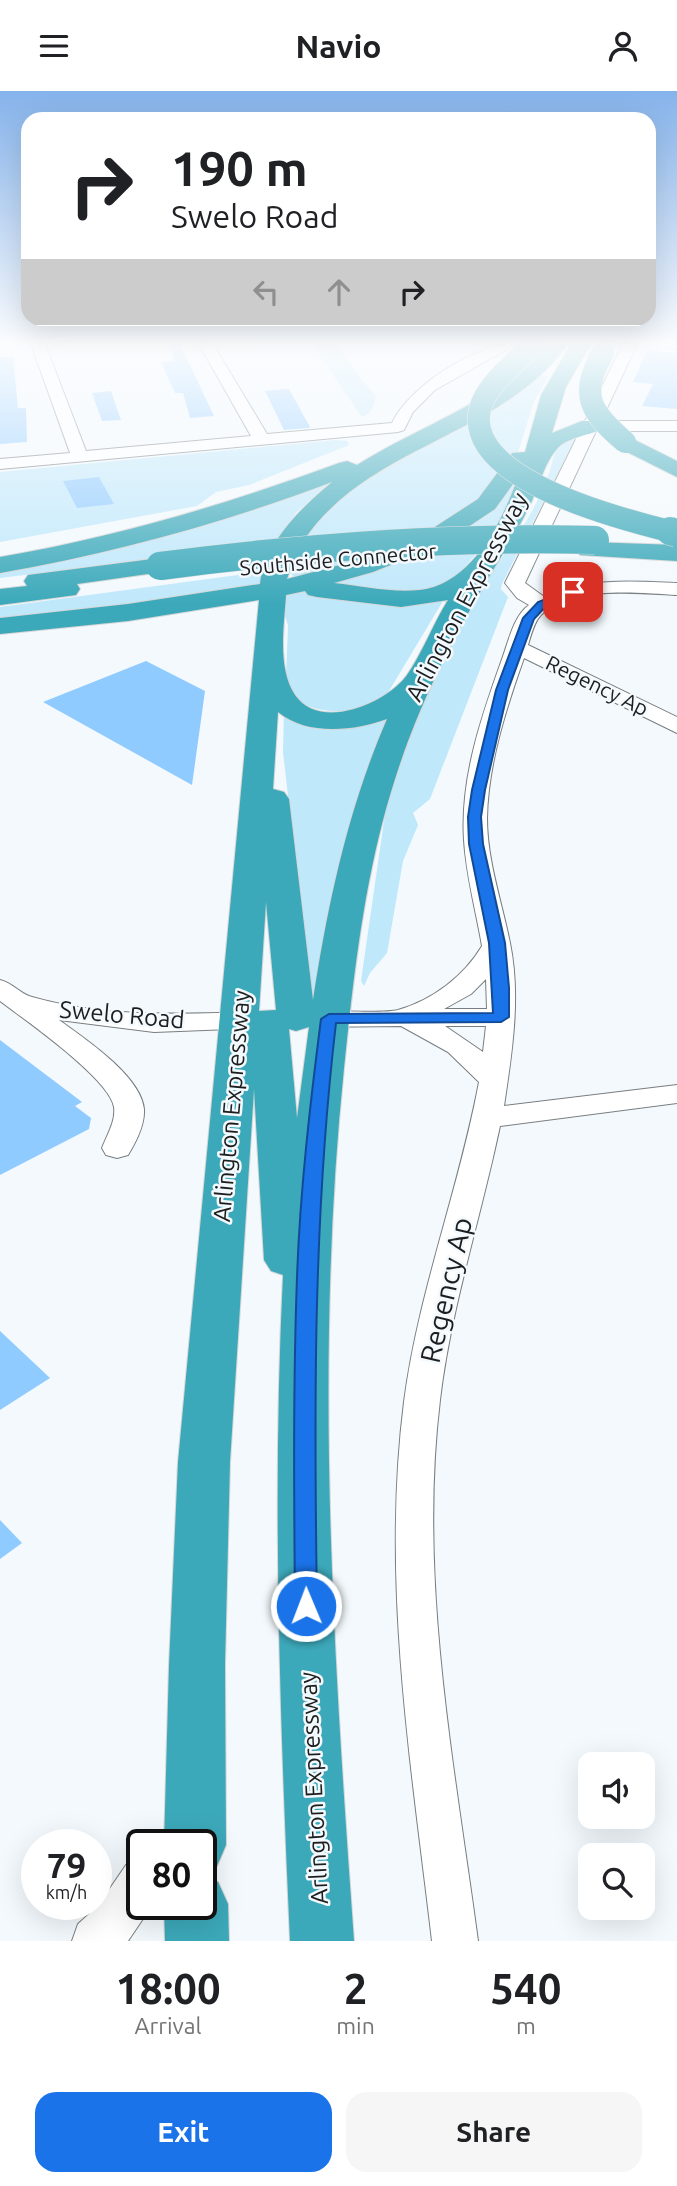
<!DOCTYPE html>
<html lang="en">
<head>
<meta charset="utf-8">
<style>
	:root { --surface:#fff; --page:#f6f6f6; --text:#202124; --muted:#757577; --accent:#1a73e8 }
	body { margin:0; font-family:Ubuntu,sans-serif; background:var(--page); color:var(--text); height:100vh; display:flex; flex-direction:column; font-size:26px; white-space:nowrap }
	* { box-sizing:border-box; margin:0 }
	p { font-size:23px; color:var(--muted) }
	.icon { flex:none; width:38px; height:38px; fill:none; stroke:currentColor; stroke-width:2; stroke-linecap:round; stroke-linejoin:round }
	.map { position:relative; height:1850px; overflow:hidden }
	.panel { display:flex; flex-direction:column; background:var(--surface); flex:1 }
	.panel>* { flex:none }
	.hud { position:absolute; left:21px; top:21px; width:635px; height:214px; border-radius:21px; box-shadow:0 7px 28px #0002; background:#fff; color:var(--text); overflow:hidden }
	.buttons { position:absolute; left:578px; top:1661px; display:grid; gap:14px }
	.buttons a { display:grid; place-items:center; width:77px; height:77px; border-radius:14px; background:var(--surface); box-shadow:0 7px 28px #0002; font-size:35px }
	.speed { position:absolute; left:21px; top:1738px; display:flex; gap:14px; font-size:35px; font-weight:700; text-align:center }
	.speed>* { display:grid; place-content:center; width:91px; height:91px; border-radius:50%; background:var(--surface); box-shadow:0 7px 28px #0002; line-height:1 }
	.speed small { font-size:18px; font-weight:400 }
	.speed .limit { border:4px solid #111; border-radius:10px; background:#fff; color:#111 }
	.pin { position:absolute; display:grid; place-items:center; width:60px; height:60px; color:#fff; margin:-30px; border-radius:14px; box-shadow:0 4px 10px #0006 }
	.me { position:absolute; width:77px; margin:-38px; rotate:359deg; stroke-linejoin:round; filter:drop-shadow(0 0 5px #0008) }
	.turn { display:flex; align-items:center; gap:24px; height:147px; padding:0 35px; font-size:32px }
	.turn .icon { width:91px; height:91px; stroke-width:2.5 }
	.turn b { display:block; font-size:49px; line-height:60px }
	.lanes { display:flex; align-items:center; height:66px; padding:0 35px; background:#0003; justify-content:center; gap:35px; direction:ltr }
	.lanes .off { opacity:.35 }
	.eta { display:flex; justify-content:space-evenly; align-items:center; height:119px; text-align:center }
	.eta b { font-size:42px; font-weight:700; line-height:49px }
	.button { display:flex; gap:14px; margin-top:auto; padding:14px 35px }
	.button a { flex:1; height:80px; border-radius:21px; background:var(--accent); color:#fff; font-size:28px; font-weight:700; line-height:80px; text-align:center }
	.button a+a { background:var(--page); color:var(--text) }
	header { display:flex; justify-content:space-between; align-items:center; height:91px; padding:0 35px; background:var(--surface); font-size:32px; font-weight:700 }
	.map>svg:first-child { display:block }
	.green { fill:#c0e8fb }
	.building { fill:#90cbff }
	.lines { fill:none; stroke-linecap:round; stroke-linejoin:round }
	.minor-casing { stroke:#787e80; stroke-width:2 }
	.highway-casing { stroke:#d6d6d6; stroke-width:2 }
	.minor { fill:#fff; fill-rule:evenodd }
	.highway { fill:#3ca9ba; fill-rule:evenodd }
	.highway-bridge-far1-casing { stroke:#d6d6d6; stroke-width:23; stroke-linecap:butt }
	.highway-bridge-casing { stroke:#d6d6d6; stroke-width:29; stroke-linecap:butt }
	.highway-bridge-far1 { stroke:#3ca9ba; stroke-width:22 }
	.highway-bridge { stroke:#3ca9ba; stroke-width:28 }
	.route { fill:#1a73e8; stroke:#114b97; stroke-width:2 }
	.labels { text-anchor:middle; stroke-width:5; stroke-linejoin:round; paint-order:stroke }
	.far-street-label { font-size:21px; fill:#1b1d1e; stroke:#f3f9fd }
	.street-label { font-size:24px; fill:#1b1d1e; stroke:#f3f9fd }
	.near-street-label { font-size:28px; fill:#1b1d1e; stroke:#f3f9fd }
</style>
</head>
<body>
<header><svg class="icon" aria-label="menu" viewBox="0 0 24 24"><path d="M4 6h16M4 12h16M4 18h16"/></svg>Navio<svg class="icon" aria-label="person" viewBox="0 0 24 24"><circle cx="12" cy="8" r="4"/><path d="M4 21q1-7 8-7t8 7"/></svg></header>
<div class="map">
<svg width="677" height="1850" viewBox="0 0 677 1850">
	<rect width="100%" height="100%" fill="#f3f9fd"/>
	<!-- green -->
	<path class="green" d="M 312,253 L 337,253 L 361,288 L 376,305 C 374,315 372,322 362,326 Z
		M 539,284 L 549,285 L 534,310 L 516,368 L 509,381 L 453,431 L 358,472 L 294,486 L 287,479 L 297,452 L 330,411 Z
		M 576,346 L 502,493 L 501,498 L 508,506 L 430,708 L 413,722 L 418,734 L 403,770 L 387,862 L 370,882 L 364,895 L 361,890 L 388,702 L 425,599 L 495,472 L 501,468 C 526,433 548,398 556,355 Z
		M 335,349 L 347,350 L 349,354 L 249,394 L 216,401 L 197,415 L 0,451 L 0,381 Z
		M 515,388 L 519,392 L 495,441 L 452,491 L 425,505 L 321,493 L 391,470 Z
		M 331,390 L 297,421 L 274,453 L 0,487 L 0,477 Z
		M 267,480 L 262,498 L 218,505 L 0,527 L 0,516 Z
		M 303,500 L 412,513 L 443,510 L 386,605 C 363,625 324,624 299,611 L 286,587 L 288,534 L 280,511 L 281,503 Z
		M 284,620 L 295,624 L 390,621 L 315,908 L 311,906 L 283,661 Z"/>
	<!-- building -->
	<path class="building" d="M 175,253 L 180,253 L 214,325 L 190,327 L 183,302 L 175,302 L 161,271 L 174,270 L 170,255 Z
		M 647,260 L 677,262 L 677,318 L 642,315 L 653,293 L 633,291 Z
		M 0,266 L 13,266 L 18,317 L 26,317 L 27,351 L 0,353 Z
		M 289,298 L 310,336 L 309,337 L 284,339 L 265,300 Z
		M 111,300 L 121,329 L 102,330 L 92,302 Z
		M 99,386 L 114,413 L 77,417 L 63,390 Z
		M 146,570 L 205,600 L 192,694 L 43,611 Z
		M 0,949 L 82,1011 L 75,1015 L 91,1027 L 89,1038 L 0,1084 Z
		M 0,1240 L 50,1287 L 0,1319 Z
		M 0,1429 L 22,1452 L 0,1468 Z"/>
	<g class="lines">
		<defs>
			<path id="minor" d="M 31,253 L 45,253 L 86,360 L 251,345 L 199,253 L 213,253 L 267,343 L 392,332 C 410,295 475,253 516,253 L 435,299 L 413,321 L 404,339 L 398,341 L 0,378 L 0,368 L 70,362 Z
				M 623,253 L 637,253 L 601,330 L 677,330 L 677,340 L 596,340 L 525,492 L 543,505 C 586,487 631,490 677,492 L 677,504 C 639,502 570,494 541,524 C 534,531 531,544 528,554 L 677,626 L 677,642 L 524,567 C 506,618 488,673 487,727 C 487,770 502,811 510,852 C 521,905 512,962 504,1015 L 677,994 L 677,1012 L 500,1035 C 481,1126 451,1216 440,1309 C 418,1489 454,1671 478,1850 L 432,1850 C 411,1671 381,1491 404,1311 C 418,1202 459,1099 479,991 L 448,961 L 401,935 L 311,936 L 301,934 L 297,928 L 301,922 L 311,920 C 331,919 381,923 398,919 C 433,909 464,885 482,855 C 476,820 466,784 464,749 C 460,688 481,627 501,571 C 508,553 513,525 529,514 L 517,507 L 505,492 ZM 486,888 L 487,918 L 444,918 L 471,903 ZM 445,935 L 486,935 L 483,961 Z
				M 664,253 L 677,253 L 677,258 L 666,256 Z
				M 0,889 C 13,892 20,903 32,906 C 105,927 182,923 256,921 L 266,923 L 270,929 L 266,935 L 256,937 L 154,941 L 59,929 C 84,947 141,985 144,1018 C 145,1034 136,1051 128,1064 L 117,1067 L 106,1064 L 102,1057 C 107,1044 116,1030 114,1016 C 110,988 24,928 0,910 Z
				M 142,1768 L 142,1813 L 153,1813 L 130,1847 L 128,1850 L 72,1850 L 78,1833 L 98,1815 L 126,1774 Z"/>
			<path id="highway" d="M 547,253 L 568,253 C 502,346 368,354 304,449 C 296,460 292,475 287,488 L 355,470 L 424,443 L 478,408 L 512,362 L 525,361 L 541,304 L 571,253 L 591,253 L 566,296 L 552,342 L 582,330 L 598,330 L 601,335 L 598,340 C 587,344 570,347 561,354 C 547,365 539,394 532,410 C 523,429 512,448 501,466 C 458,536 420,609 395,688 C 365,781 354,880 344,977 C 314,1268 333,1559 354,1850 L 290,1850 C 280,1628 272,1406 283,1184 L 271,1180 L 264,1169 L 254,998 L 230,1371 L 225,1574 L 226,1754 L 217,1775 L 201,1781 L 201,1754 L 164,1754 L 169,1574 L 178,1371 L 259,509 L 128,530 L 0,543 L 0,527 L 128,513 L 260,493 C 265,451 302,416 332,391 C 224,432 114,462 0,482 L 0,466 C 117,446 228,413 339,372 L 347,370 L 357,374 C 420,334 497,311 547,253 ZM 518,386 C 502,431 472,493 420,499 C 391,502 362,495 334,492 L 373,481 L 441,454 L 495,418 ZM 305,500 L 308,504 L 317,506 L 401,516 L 448,509 C 434,531 422,563 407,584 C 387,612 320,641 295,604 C 277,577 284,535 286,504 ZM 278,621 C 307,645 354,640 387,628 C 348,718 328,812 313,909 L 289,708 L 284,701 L 273,698 ZM 266,811 L 276,919 L 259,920 ZM 309,936 L 297,1027 L 289,938 L 296,940 Z
				M 625,344 L 677,370 L 677,386 L 617,356 L 614,351 L 617,346 Z
				M 589,451 L 677,454 L 677,470 L 580,464 L 576,459 L 580,454 Z
				M 160,467 L 169,470 L 173,475 L 169,480 L 77,493 L 80,498 L 76,504 L 0,514 L 0,498 L 27,495 L 24,490 L 28,484 Z
				M 201,1784 L 218,1791 L 228,1813 L 229,1850 L 165,1850 L 164,1813 L 201,1813 Z"/>
		</defs>
		<!-- minor casing -->
		<use href="#minor" class="minor-casing"/>
		<!-- highway casing -->
		<use href="#highway" class="highway-casing"/>
		<!-- minor -->
		<use href="#minor" class="minor"/>
		<!-- highway -->
		<use href="#highway" class="highway"/>
		<defs>
			<path id="highway-bridge-far1" d="M 534,253 C 517,271 486,293 480,318 C 463,390 628,430 677,442
				M 603,262 C 578,304 591,322 625,351"/>
			<path id="highway-bridge" d="M 670,440 L 677,442
				M 160,475 C 305,456 449,445 595,449"/>
		</defs>
		<!-- highway-bridge-far1 casing -->
		<use href="#highway-bridge-far1" class="highway-bridge-far1-casing"/>
		<!-- highway-bridge casing -->
		<use href="#highway-bridge" class="highway-bridge-casing"/>
		<!-- highway-bridge-far1 -->
		<use href="#highway-bridge-far1" class="highway-bridge-far1"/>
		<!-- highway-bridge -->
		<use href="#highway-bridge" class="highway-bridge"/>
	</g>
	<!-- sky -->
	<linearGradient id="sky" x2="0" y2="1"><stop stop-color="#85b3eb"/><stop offset="0.49" stop-color="#fafcfe"/><stop offset="1" stop-color="#fafcfe" stop-opacity="0"/></linearGradient>
	<rect width="677" height="512" fill="url(#sky)"/>
	<!-- route -->
	<path class="route" d="M 570,499 L 579,501 L 546,515 L 534,528 L 508,599 L 485,699 L 481,726 L 483,753 L 505,852 L 509,897 L 509,926 L 501,931 L 336,932 C 313,1127 314,1319 317,1515 L 314,1522 L 306,1525 L 298,1522 L 295,1515 C 294,1406 293,1296 297,1186 C 300,1100 310,1014 321,928 L 329,923 L 493,922 L 489,852 L 469,753 L 468,726 L 472,699 L 496,599 L 523,527 L 538,511 Z"/>
	<g class="labels">
		<!-- far-street labels -->
		<g class="far-street-label">
			<text transform="translate(338 469) rotate(-5)" y="7">Southside Connector</text>
			<text transform="translate(597 595) rotate(26)" y="7">Regency Ap</text>
		</g>
		<!-- street labels -->
		<g class="street-label">
			<text transform="translate(467 506) rotate(-62)" y="8">Arlington Expressway</text>
			<text transform="translate(122 924) rotate(5)" y="8">Swelo Road</text>
			<text transform="translate(232 1015) rotate(-85)" y="8">Arlington Expressway</text>
			<text transform="translate(314 1697) rotate(-93)" y="8">Arlington Expressway</text>
		</g>
		<!-- near-street labels -->
		<g class="near-street-label">
			<text transform="translate(446 1199) rotate(-77)" y="10">Regency Ap</text>
		</g>
	</g>
</svg>
<div class="buttons">
<a><svg class="icon" aria-label="sound" viewBox="0 0 24 24"><path d="M4 9h4l5-4v14l-5-4H4zM17 9q2 3 0 6"/></svg></a>
<a><svg class="icon" aria-label="search" viewBox="0 0 24 24"><circle cx="10" cy="10" r="6"/><path d="M15 15l6 6"/></svg></a>
</div>
<div class="speed"><div>79<small>km/h</small></div><div class="limit">80</div></div>
<div class="pin" style="left:573px;top:501px;background:#d93025"><svg class="icon" aria-label="arrive" viewBox="0 0 24 24"><path d="M6 21V4h12l-3 4 3 4H6"/></svg></div>
<svg class="me" style="left:306px;top:1515px" viewBox="-20 -20 40 40"><circle r="17" fill="#1a73e8" stroke="#fff" stroke-width="3"/><path d="M0-11L8 9 0 5-8 9z" fill="#fff"/></svg>
<div class="hud">
<div class="turn"><svg class="icon" aria-label="right" viewBox="0 0 24 24"><path d="M7 20v-9h11M14 6l5 5-5 5"/></svg><div><b>190 m</b>Swelo Road</div></div>
<div class="lanes"><svg class="icon off" aria-label="left" viewBox="0 0 24 24"><path d="M17 20v-9H6M10 6l-5 5 5 5"/></svg><svg class="icon off" aria-label="ahead" viewBox="0 0 24 24"><path d="M12 20V5M6 11l6-6 6 6"/></svg><svg class="icon" aria-label="right" viewBox="0 0 24 24"><path d="M7 20v-9h11M14 6l5 5-5 5"/></svg></div>
</div>
</div>
<section class="panel">
<div class="eta">
<div><b>18:00</b><p>Arrival</p></div>
<div><b>2</b><p>min</p></div>
<div><b>540</b><p>m</p></div>
</div>
<div class="button"><a>Exit</a><a>Share</a></div>
</section>
</body>
</html>
